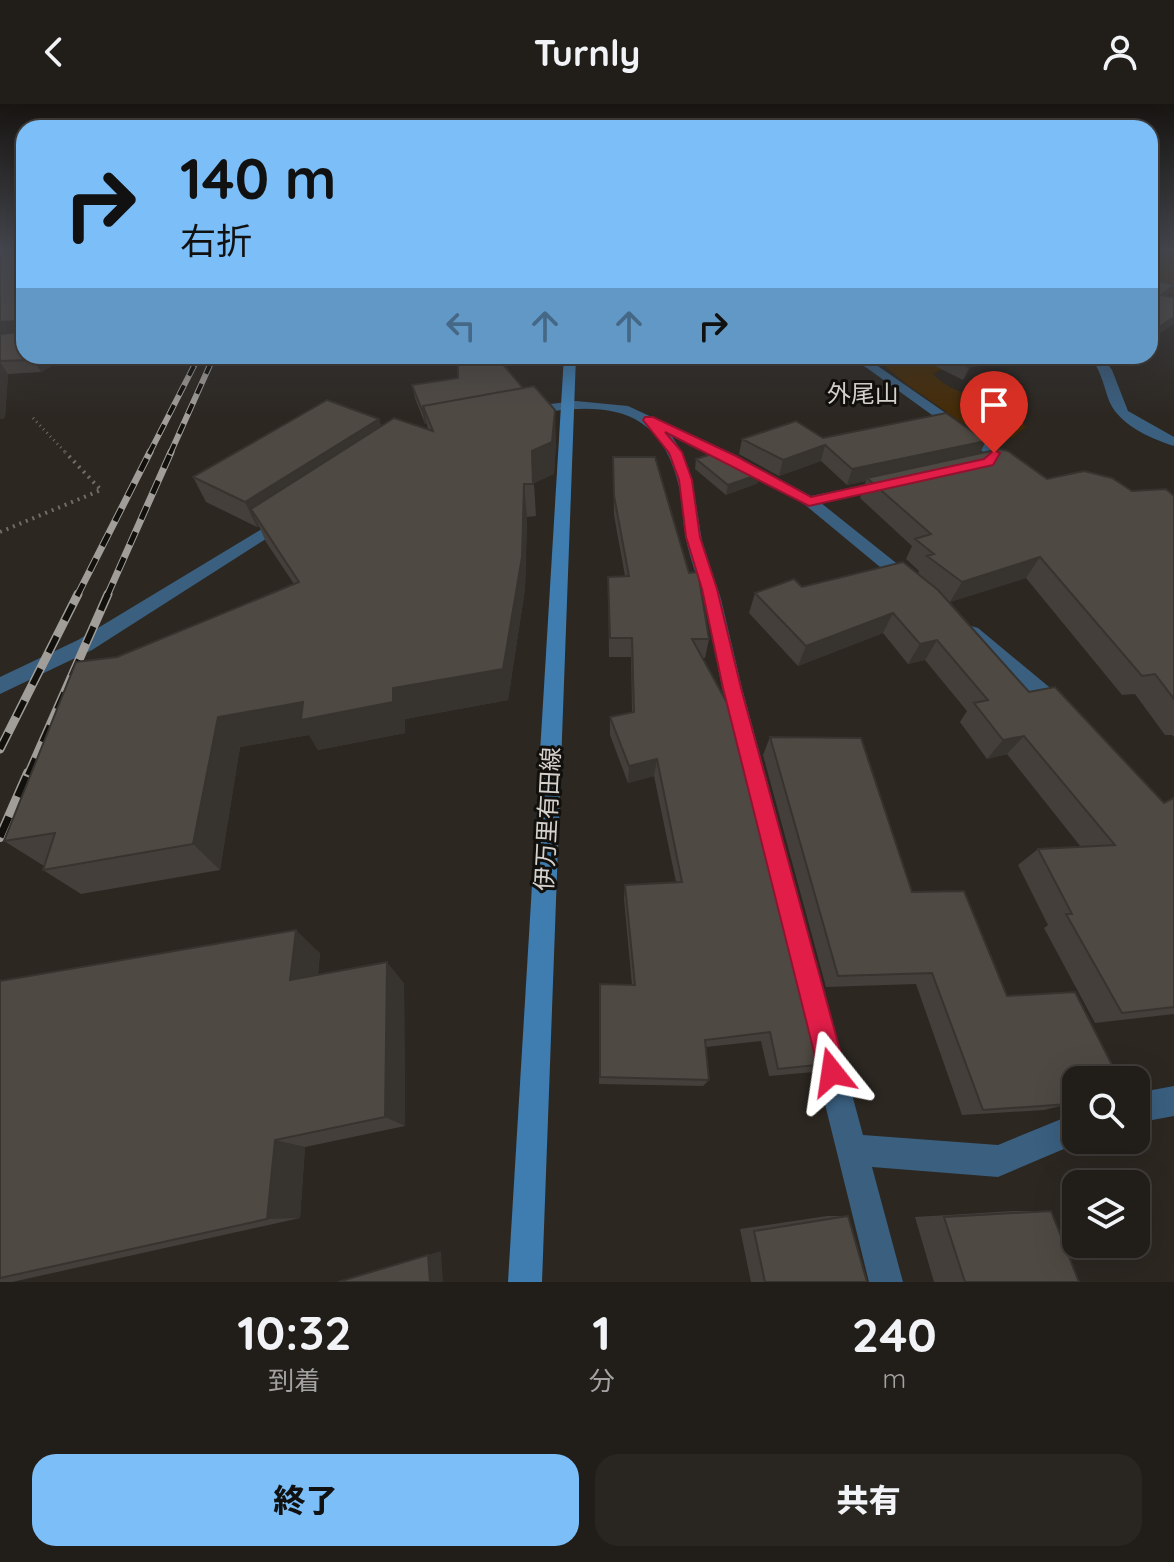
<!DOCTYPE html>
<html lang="ja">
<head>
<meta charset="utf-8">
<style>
	:root { --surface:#211d19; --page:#292622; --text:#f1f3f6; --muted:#a2a2a2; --line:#3e3b38; --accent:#7bbef8 }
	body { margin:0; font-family:Quicksand,"Noto Sans JP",sans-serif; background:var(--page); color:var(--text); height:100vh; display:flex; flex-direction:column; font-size:30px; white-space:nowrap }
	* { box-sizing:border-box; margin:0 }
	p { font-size:26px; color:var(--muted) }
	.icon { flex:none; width:44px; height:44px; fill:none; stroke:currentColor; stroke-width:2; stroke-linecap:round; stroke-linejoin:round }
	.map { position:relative; height:1178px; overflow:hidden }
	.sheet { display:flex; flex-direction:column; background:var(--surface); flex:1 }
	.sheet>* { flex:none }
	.hud { position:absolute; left:16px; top:16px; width:1142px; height:244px; border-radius:24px; box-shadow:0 8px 32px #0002,0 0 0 2px var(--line); background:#7bbef8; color:#111; overflow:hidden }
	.buttons { position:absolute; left:1062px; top:962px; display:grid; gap:16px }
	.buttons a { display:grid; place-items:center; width:88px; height:88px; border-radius:16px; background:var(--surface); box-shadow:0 8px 32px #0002,0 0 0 2px var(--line); font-size:40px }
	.pin { position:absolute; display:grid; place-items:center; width:68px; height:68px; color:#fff; margin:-82px -34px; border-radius:50% 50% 50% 0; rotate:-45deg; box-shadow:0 0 8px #0007 }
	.pin .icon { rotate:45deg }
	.me { position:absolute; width:88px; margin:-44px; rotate:345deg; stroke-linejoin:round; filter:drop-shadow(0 0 6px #0008) }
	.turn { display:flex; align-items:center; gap:28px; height:168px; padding:0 32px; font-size:36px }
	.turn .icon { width:104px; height:104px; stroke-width:2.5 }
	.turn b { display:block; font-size:56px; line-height:68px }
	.lanes { display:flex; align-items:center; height:76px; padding:0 32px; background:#0003; justify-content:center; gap:40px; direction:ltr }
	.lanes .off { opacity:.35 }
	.eta { display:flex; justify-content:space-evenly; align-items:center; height:136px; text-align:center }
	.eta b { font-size:48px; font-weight:800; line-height:56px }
	.primary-button { display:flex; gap:16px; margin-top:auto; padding:16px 32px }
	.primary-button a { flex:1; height:92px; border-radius:24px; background:var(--accent); color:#111; font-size:32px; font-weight:800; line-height:92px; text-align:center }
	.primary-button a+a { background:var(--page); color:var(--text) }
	header { display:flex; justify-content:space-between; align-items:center; height:104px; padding:0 32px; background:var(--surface); font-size:36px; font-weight:800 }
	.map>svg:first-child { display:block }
	.green { fill:#452c08 }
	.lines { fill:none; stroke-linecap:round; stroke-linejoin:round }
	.path-far1 { stroke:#706c67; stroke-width:3; stroke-dasharray:1 4; stroke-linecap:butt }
	.path { stroke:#706c67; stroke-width:4; stroke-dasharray:2 5; stroke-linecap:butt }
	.minor { fill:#3a5f7f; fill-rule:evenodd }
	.secondary { fill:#3f7db0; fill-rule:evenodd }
	.rail-far3-casing { stroke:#a19e99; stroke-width:6 }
	.rail-far2-casing { stroke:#a19e99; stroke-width:7 }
	.rail-far1-casing { stroke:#a19e99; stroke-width:9 }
	.rail-casing { stroke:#a19e99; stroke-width:10 }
	.rail-far3 { stroke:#12100d; stroke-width:4; stroke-dasharray:11; stroke-linecap:butt }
	.rail-far2 { stroke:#12100d; stroke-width:5; stroke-dasharray:14; stroke-linecap:butt }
	.rail-far1 { stroke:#12100d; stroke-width:6; stroke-dasharray:18; stroke-linecap:butt }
	.rail { stroke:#12100d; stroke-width:7; stroke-dasharray:22; stroke-linecap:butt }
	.wall { fill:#443f3a }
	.shaded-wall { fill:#37332f }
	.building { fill:#4f4943; stroke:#37332f; stroke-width:2 }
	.route { fill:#e11d48; stroke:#92132f; stroke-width:2 }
	.labels { text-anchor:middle; stroke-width:6; stroke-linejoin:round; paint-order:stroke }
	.far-quarter-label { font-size:24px; fill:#d5d2ce; stroke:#12100d }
	.street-label { font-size:24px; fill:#d5d2ce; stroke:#12100d }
</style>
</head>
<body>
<header><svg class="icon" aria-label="back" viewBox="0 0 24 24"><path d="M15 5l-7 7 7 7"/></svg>Turnly<svg class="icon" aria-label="person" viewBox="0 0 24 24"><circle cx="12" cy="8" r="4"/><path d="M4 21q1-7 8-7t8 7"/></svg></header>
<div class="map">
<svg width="1174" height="1178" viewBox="0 0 1174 1178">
	<rect width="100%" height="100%" fill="#2c2721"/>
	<!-- green -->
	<path class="green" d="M 1150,146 L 1174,146 L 1174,191 L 1150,182 Z
		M 882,252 L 940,252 L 950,261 L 933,270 C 958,297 1006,294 1026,323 L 1012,334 L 987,332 L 964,320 L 905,279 L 878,256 Z"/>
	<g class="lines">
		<!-- path-far1 -->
		<path class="path-far1" d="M 33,314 L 67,350"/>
		<!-- path -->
		<path class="path" d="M 0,428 L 101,386 L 65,348"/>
		<!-- minor -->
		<path class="minor" d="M 566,252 L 591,252 L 566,256 Z
			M 844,252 L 859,252 L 875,260 L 999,346 L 1001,349 L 993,361 L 972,364 L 972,358 L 983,355 L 986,350 L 867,264 Z
			M 1090,252 L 1102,252 L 1112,266 L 1128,307 L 1174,333 L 1174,342 C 1149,334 1117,320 1108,294 C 1103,278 1100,266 1090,252 Z
			M 576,297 L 628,302 L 736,352 L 811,392 L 887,376 L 894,380 L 892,383 L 821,399 L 915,474 L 918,478 L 909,484 L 903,482 L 804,400 L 671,331 L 682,348 L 692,376 L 702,437 L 721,495 L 742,584 L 863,1031 L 998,1041 L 1076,1009 L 1076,1036 L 1085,1036 L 998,1073 L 872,1063 L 903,1178 L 869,1178 L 722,584 C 716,554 711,524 703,494 C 698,474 690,455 686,435 C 682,416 683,394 677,375 C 655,294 593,300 524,311 L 518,307 L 524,303 Z
			M 285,411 L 291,413 L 291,419 L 92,546 L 0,590 L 0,573 L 78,536 Z
			M 971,522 L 978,524 L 1066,597 L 1069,603 L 1066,609 L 1052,609 L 964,534 L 962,529 L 964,524 Z
			M 1174,982 L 1174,1012 L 1136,1019 L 1136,989 Z"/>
		<!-- secondary -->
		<path class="secondary" d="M 564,252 L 576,252 L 542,1178 L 508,1178 Z"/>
		<defs>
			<path id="rail-far3" d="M 149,350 L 199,252
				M 170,350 L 214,252"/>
			<path id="rail-far2" d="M 77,492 L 150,348
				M 107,492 L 171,348"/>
			<path id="rail-far1" d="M 0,645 L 78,490
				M 28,671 L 108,490"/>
			<path id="rail" d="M 0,733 L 28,669"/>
		</defs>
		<!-- rail-far3 casing -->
		<use href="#rail-far3" class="rail-far3-casing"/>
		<!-- rail-far2 casing -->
		<use href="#rail-far2" class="rail-far2-casing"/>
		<!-- rail-far1 casing -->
		<use href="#rail-far1" class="rail-far1-casing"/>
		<!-- rail casing -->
		<use href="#rail" class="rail-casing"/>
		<!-- rail-far3 -->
		<use href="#rail-far3" class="rail-far3"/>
		<!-- rail-far2 -->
		<use href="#rail-far2" class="rail-far2"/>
		<!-- rail-far1 -->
		<use href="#rail-far1" class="rail-far1"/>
		<!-- rail -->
		<use href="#rail" class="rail"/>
	</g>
	<!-- wall -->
	<path class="wall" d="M 0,146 L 24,252 L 60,252 L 50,263 L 41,268 L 8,270 L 5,314 L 0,315 Z
		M 458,252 L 524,252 L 497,253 L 556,337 L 554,370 L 534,379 L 536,412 L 527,413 L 525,485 L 508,596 L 405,615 L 405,629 L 318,646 L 309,631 L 240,643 L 220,766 L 81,790 L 43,766 L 44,762 L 4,737 L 117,553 L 294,480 L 266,438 L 259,422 L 257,423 L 206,398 L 193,373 L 379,315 L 381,322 L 428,326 L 427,320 L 425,320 L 415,294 L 412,281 L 458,274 Z
		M 915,252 L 1049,252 L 971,263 L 963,276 Z
		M 823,334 L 980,350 L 1047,375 L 1132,387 L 1174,392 L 1174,633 L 1172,631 L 1165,631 L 1135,590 L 1122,591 L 1026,474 L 950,498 L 1029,588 L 1164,699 L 1174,694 L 1174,910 L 1095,919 L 1044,824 L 1048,821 L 1018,761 L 1038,745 L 1081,743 L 1007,650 L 987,655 L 960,618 L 967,607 L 925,556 L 908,560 L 883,529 L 798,562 L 749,509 L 755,489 L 918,470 L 919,467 L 906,455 L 912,442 L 860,394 L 866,377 L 847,381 L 821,357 L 779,372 L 739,350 L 742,335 Z
		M 613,353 L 689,469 L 709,535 L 705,554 L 702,554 L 826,960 L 814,968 L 769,972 L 761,937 L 706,943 L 709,976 L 703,982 L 599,980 L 600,880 L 632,881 L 624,795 L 625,781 L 676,778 L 654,672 L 628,679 L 610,631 L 610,613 L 632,608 L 631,553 L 609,553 L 608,473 L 625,472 L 614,411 Z
		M 696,355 L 758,379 L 726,391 L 695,365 Z
		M 770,633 L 1007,892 L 1069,1000 L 1044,1006 L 962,1011 L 916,880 L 826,883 L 763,651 Z
		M 320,849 L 318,871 L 404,879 L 405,1022 L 305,1043 L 300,1114 L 12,1178 L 0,1178 L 0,877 Z
		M 1013,1107 L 1051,1107 L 1079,1178 L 934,1178 L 915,1113 Z
		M 827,1112 L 848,1112 L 867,1178 L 751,1178 L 740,1125 Z"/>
	<!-- shaded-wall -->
	<path class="shaded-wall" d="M 1174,181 L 1166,193 L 1161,191 Z
		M 1174,213 L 1174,220 L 1150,236 L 1150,229 Z
		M 18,217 L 24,226 L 0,231 L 0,218 Z
		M 39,252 L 60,252 L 50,263 L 41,268 L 33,256 Z
		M 966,252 L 1049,252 L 971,263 L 963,276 L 969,263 Z
		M 0,258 L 8,270 L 5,314 L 0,315 Z
		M 422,306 L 424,306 L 427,320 L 425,320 Z
		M 555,306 L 556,337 L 554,370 L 534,379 L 536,412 L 532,347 Z
		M 379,315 L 385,339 L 251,405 L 259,422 L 257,423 L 245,398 Z
		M 986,337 L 978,353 L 867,374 L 866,377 L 847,381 L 852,365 Z
		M 825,341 L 821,357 L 779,372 L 783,356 Z
		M 760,370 L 758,379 L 726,391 L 728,381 Z
		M 524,380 L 527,413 L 525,485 L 508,596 L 405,615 L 405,629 L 318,646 L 309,631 L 240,643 L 220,766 L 193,740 L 218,613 L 393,584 Z
		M 1040,453 L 1026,474 L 950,498 L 962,478 Z
		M 893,509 L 883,529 L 798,562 L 806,542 Z
		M 937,536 L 925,556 L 908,560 L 920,540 Z
		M 1024,632 L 1007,650 L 987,655 L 1003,636 Z
		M 657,655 L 654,672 L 628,679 L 629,662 Z
		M 296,826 L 320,849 L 315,896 L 290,876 Z
		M 387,858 L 404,879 L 405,1022 L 385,1013 Z
		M 275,1036 L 305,1043 L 300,1114 L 267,1115 Z
		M 441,1147 L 443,1178 L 430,1178 L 428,1151 Z"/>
	<!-- building -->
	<path class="building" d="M 0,146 L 24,146 L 24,252 L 39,252 L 33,256 L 0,257 L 0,230 L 17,228 L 18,217 L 0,218 Z
		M 1150,175 L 1174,181 L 1161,191 L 1174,194 L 1174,213 L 1150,229 Z
		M 458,252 L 496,252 L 523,284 L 423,302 L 424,306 L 422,306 L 412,281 L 458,274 Z
		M 946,252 L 966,252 L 973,259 L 969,263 Z
		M 534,282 L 555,306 L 552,338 L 532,347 L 533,380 L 524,380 L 522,453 L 503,565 L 393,584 L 393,598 L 301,616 L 303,598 L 218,613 L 193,740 L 43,766 L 55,729 L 4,737 L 76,558 L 117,553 L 299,478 L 251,405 L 394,314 L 433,327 L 423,302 Z
		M 327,296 L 379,315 L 245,398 L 193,373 Z
		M 946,309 L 986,337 L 852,365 L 825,341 L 783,356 L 742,335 L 796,317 L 823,334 Z
		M 1000,345 L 1008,347 L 1047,375 L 1084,367 L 1112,374 L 1132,387 L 1166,385 L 1174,392 L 1174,595 L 1155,570 L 1142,572 L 1040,453 L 962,478 L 927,452 L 934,450 L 915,435 L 931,430 L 867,374 Z
		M 718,348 L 760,370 L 728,381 L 696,355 Z
		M 613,353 L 655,353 L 689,469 L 698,468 L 709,535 L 692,535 L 737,617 L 826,960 L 778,965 L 770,928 L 705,936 L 709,976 L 600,973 L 600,880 L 635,881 L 625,781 L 682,778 L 657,655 L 629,662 L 610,613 L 634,608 L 632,534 L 610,534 L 608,473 L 629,472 L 614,392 Z
		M 903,458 L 938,486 L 1029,588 L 1055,583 L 1164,699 L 1174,694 L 1174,903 L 1122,909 L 1066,810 L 1072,810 L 1038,745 L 1115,741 L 1024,632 L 1003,636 L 974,599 L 988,596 L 937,536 L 920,540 L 893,509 L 806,542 L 755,489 L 794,475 L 802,483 Z
		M 770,633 L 861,634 L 912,788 L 964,787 L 1007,892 L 1075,888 L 1112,961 L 1096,976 L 1076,976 L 1076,994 L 1069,1000 L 983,1006 L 932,869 L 838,872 Z
		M 296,826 L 290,876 L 387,858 L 385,1013 L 275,1036 L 267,1115 L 0,1174 L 0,877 Z
		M 1051,1107 L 1079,1178 L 965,1178 L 944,1113 Z
		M 848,1112 L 867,1178 L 765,1178 L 754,1127 Z
		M 428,1151 L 430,1178 L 338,1178 Z"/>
	<!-- sky -->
	<linearGradient id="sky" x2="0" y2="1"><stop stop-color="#181512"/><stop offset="0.47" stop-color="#45474e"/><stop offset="1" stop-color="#45474e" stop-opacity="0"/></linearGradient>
	<rect width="1174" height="311" fill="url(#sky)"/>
	<!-- route -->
	<path class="route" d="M 645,313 L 653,313 L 736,352 L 811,393 L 984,355 L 994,346 L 1000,349 L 993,361 L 809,402 L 665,328 L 682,348 L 692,376 L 700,433 L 717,485 L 741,584 L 846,968 L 842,977 L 832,981 L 823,977 L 819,968 L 723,584 L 702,485 L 686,433 L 679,376 L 669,349 L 643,316 Z"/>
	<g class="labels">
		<!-- far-quarter labels -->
		<g class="far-quarter-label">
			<text x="863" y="298">外尾山</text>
		</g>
		<!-- street labels -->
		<g class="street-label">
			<text transform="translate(548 715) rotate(-87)" y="8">伊万里有田線</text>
		</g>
	</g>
</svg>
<div class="buttons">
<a><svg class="icon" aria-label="search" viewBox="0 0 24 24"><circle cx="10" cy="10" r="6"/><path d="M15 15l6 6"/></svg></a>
<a><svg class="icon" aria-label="layers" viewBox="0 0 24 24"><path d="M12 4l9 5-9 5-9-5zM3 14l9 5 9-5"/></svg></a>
</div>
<div class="pin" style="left:994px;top:349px;background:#d93025"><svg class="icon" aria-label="arrive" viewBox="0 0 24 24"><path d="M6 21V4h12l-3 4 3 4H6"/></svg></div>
<svg class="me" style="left:832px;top:968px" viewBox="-20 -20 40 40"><path d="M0-17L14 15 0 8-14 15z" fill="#e11d48" stroke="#fff" stroke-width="4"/></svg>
<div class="hud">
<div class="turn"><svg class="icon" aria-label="right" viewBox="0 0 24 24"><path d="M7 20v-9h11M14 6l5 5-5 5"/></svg><div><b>140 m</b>右折</div></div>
<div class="lanes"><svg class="icon off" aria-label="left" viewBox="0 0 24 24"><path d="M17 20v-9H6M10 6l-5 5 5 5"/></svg><svg class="icon off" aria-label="ahead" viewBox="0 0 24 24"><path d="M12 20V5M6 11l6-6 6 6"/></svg><svg class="icon off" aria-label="ahead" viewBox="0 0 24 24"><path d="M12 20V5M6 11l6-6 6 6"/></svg><svg class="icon" aria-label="right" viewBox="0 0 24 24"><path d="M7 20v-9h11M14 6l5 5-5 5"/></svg></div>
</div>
</div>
<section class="sheet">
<div class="eta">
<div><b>10:32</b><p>到着</p></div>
<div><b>1</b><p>分</p></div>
<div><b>240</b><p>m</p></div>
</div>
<div class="primary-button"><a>終了</a><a>共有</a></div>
</section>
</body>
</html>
